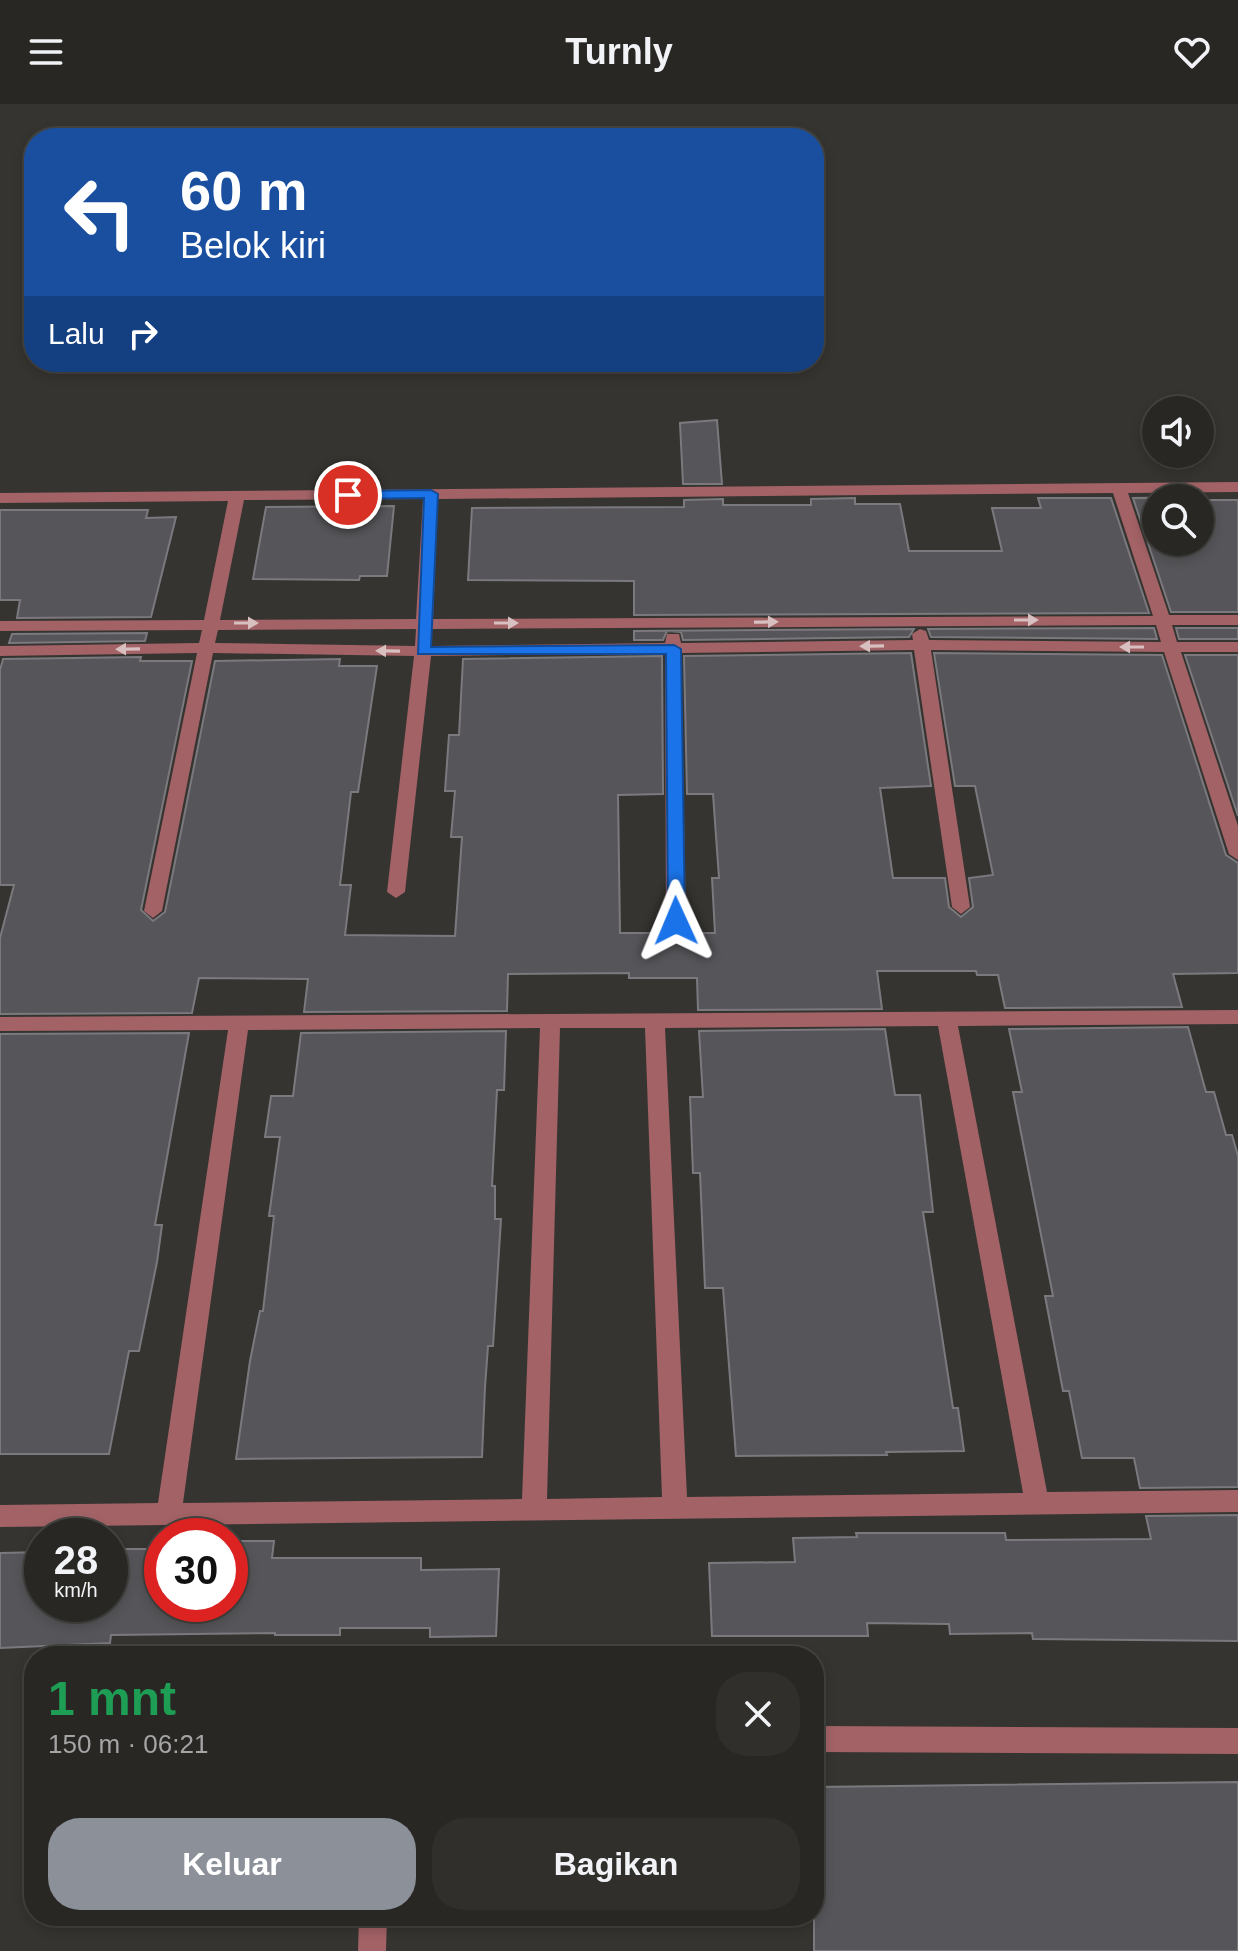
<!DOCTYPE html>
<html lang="id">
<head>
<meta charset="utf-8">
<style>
	:root { --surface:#282724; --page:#302f2c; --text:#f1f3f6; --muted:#a5a5a6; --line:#444441; --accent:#8c9099 }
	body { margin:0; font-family:Helvetica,sans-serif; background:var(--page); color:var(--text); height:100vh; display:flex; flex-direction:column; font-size:30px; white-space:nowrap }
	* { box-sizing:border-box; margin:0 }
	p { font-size:26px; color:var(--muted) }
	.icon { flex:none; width:44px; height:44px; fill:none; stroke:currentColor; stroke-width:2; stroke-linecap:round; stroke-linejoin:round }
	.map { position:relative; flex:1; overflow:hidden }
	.drawer { position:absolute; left:24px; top:1542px; width:800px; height:280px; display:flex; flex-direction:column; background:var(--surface); border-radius:32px; box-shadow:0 4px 12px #0003,0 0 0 2px var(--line) }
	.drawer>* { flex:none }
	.top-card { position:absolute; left:24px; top:24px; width:800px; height:244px; border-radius:32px; box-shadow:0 4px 12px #0003,0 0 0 2px var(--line); background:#1a4fa0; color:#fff; overflow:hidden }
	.buttons { position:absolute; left:1142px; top:292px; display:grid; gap:16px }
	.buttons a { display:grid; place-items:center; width:72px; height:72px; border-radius:50%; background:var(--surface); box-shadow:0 4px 12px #0003,0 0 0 2px var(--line); font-size:40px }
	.speed { position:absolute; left:24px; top:1414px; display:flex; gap:16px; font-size:40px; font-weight:700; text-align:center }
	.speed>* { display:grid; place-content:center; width:104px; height:104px; border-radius:50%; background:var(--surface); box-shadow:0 4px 12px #0003,0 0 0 2px var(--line); line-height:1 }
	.speed small { font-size:20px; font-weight:400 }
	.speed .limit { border:12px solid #d22; background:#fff; color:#111 }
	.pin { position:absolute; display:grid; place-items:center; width:68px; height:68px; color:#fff; margin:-34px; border:4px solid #fff; border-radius:50%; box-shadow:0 2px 8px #0007 }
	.me { position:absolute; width:88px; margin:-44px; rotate:359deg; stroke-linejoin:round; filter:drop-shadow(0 0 6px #0008) }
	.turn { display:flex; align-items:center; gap:28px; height:168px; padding:0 24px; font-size:36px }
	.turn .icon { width:104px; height:104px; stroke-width:2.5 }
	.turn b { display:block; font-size:56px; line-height:68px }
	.then { display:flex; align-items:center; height:76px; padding:0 24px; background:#0003; gap:16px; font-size:30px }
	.round { display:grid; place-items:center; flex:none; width:84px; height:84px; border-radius:32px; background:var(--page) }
	.headline { display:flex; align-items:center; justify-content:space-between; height:136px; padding:0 24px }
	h1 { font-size:48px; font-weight:800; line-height:60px; color:#1e9e55 }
	.cta { display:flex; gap:16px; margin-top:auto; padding:16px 24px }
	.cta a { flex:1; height:92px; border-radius:32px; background:var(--accent); color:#fff; font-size:32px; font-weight:800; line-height:92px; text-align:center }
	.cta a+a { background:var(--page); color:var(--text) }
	header { display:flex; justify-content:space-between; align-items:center; height:104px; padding:0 24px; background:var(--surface); font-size:36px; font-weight:800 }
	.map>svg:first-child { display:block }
	.building { fill:#565559; stroke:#7b797e; stroke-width:2 }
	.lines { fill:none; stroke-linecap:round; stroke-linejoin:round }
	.minor { fill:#a26266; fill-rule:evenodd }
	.oneway { fill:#d7c0bf }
	.route { fill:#1a73e8; stroke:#114b97; stroke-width:2 }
</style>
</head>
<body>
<header><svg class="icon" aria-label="menu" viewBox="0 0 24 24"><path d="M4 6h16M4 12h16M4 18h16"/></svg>Turnly<svg class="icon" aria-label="heart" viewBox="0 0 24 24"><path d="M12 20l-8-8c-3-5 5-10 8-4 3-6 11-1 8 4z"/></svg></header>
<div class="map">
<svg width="1238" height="1847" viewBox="0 0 1238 1847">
	<rect width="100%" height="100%" fill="#353430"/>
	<!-- building -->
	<path class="building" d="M 717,316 L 722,380 L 683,380 L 680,319 Z
		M 1197,393 L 1156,394 L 1156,438 L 1200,438 L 1200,396 L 1238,396 L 1238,508 L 1171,508 L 1133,394 Z
		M 855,394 L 855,400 L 900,400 L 909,447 L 1002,447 L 992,404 L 1041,404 L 1038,394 L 1111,394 L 1149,509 L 634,511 L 634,477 L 468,476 L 472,404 L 684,403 L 684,396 L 723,395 L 723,401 L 811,401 L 811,395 Z
		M 394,402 L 387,472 L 360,472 L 359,476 L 253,475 L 266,403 Z
		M 0,406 L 148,406 L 146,414 L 176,413 L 151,513 L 17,514 L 20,496 L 0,496 Z
		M 1154,524 L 1157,535 L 931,533 L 928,525 Z
		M 1176,524 L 1238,524 L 1238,535 L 1179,535 Z
		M 914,525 L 909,533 L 683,536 L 681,528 L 667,527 L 663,536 L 634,536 L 634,527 Z
		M 147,529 L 145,537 L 9,539 L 12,530 Z
		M 911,549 L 931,682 L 880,684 L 893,774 L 945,774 L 949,803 L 961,813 L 973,803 L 969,774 L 993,771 L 975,682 L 955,682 L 934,549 L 1162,551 L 1226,751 L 1238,759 L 1238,869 L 1173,870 L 1182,903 L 1005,904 L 998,871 L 977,871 L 976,867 L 877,867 L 882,905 L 698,906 L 697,874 L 629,874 L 629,869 L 508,870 L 507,907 L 304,908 L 308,875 L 199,874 L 192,909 L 0,910 L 0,834 L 14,781 L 0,781 L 0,566 L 3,555 L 141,553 L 140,557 L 192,557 L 141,806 L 153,817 L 165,808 L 215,557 L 340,555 L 339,562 L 377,562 L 358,688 L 351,688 L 340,781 L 351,781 L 345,831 L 455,832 L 462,733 L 451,733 L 455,687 L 445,687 L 449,631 L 459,631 L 463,555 L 662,552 L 663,690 L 618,691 L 620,829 L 715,829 L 712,774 L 719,774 L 713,690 L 687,690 L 684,552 Z
		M 1185,551 L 1238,551 L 1238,712 Z
		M 1188,923 L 1206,988 L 1214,988 L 1226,1031 L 1232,1031 L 1238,1052 L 1238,1383 L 1140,1384 L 1134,1354 L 1082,1354 L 1069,1287 L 1063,1287 L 1045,1192 L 1053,1192 L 1013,988 L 1022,988 L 1009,925 Z
		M 885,925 L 895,991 L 920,991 L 933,1108 L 923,1108 L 953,1304 L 958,1304 L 964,1347 L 886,1348 L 887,1351 L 736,1352 L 723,1184 L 705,1184 L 700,1069 L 693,1069 L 690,993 L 703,993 L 699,927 Z
		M 506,927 L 504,986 L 497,986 L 492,1082 L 495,1082 L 495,1115 L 501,1115 L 493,1242 L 488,1242 L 485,1283 L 482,1353 L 236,1355 L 250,1257 L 260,1207 L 263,1207 L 274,1112 L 269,1112 L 280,1033 L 265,1033 L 271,992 L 293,992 L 301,929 Z
		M 189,929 L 155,1121 L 162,1121 L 157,1158 L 139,1247 L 129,1247 L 109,1350 L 0,1350 L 0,930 Z
		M 1238,1411 L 1238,1537 L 1033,1535 L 1032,1529 L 950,1530 L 949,1520 L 867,1519 L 868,1532 L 712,1532 L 709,1459 L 795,1458 L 793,1434 L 857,1433 L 856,1429 L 1005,1429 L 1006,1436 L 1151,1435 L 1146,1412 Z
		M 230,1437 L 274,1437 L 272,1454 L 421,1454 L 421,1466 L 499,1465 L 496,1532 L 430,1533 L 430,1524 L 340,1524 L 340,1531 L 275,1531 L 275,1529 L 111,1531 L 110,1539 L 0,1544 L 0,1449 L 42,1448 L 42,1500 L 110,1500 L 110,1445 L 162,1445 L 162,1500 L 230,1500 Z
		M 1238,1678 L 1238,1847 L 814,1847 L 814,1683 Z"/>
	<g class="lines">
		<!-- minor -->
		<path class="minor" d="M 1238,378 L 1238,388 L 1128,389 L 1169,511 L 1238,511 L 1238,521 L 1172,521 L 1177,538 L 1238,538 L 1238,548 L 1181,548 L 1238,722 L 1238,756 L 1229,750 L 1164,548 L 931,546 L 970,803 L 961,810 L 952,803 L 914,546 L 681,549 L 686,817 L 676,824 L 666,817 L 665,549 L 431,552 L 405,788 L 396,794 L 387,788 L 414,552 L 213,549 L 162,807 L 153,814 L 144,807 L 197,549 L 0,552 L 0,542 L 199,539 L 202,526 L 0,527 L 0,517 L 204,516 L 228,397 L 0,399 L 0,389 ZM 1113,389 L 1153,512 L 433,515 L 438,395 ZM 423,395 L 416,515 L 220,516 L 244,396 ZM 1156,521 L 1161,538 L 929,536 L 926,527 L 920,525 L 912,530 L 913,536 L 681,539 L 679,530 L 667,530 L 665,539 L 432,542 L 432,525 ZM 416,525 L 415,542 L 215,539 L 218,526 Z
			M 1238,906 L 1238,920 L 958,922 L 1047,1388 L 1238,1386 L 1238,1408 L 0,1423 L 0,1401 L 158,1399 L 228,926 L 0,927 L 0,913 ZM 938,922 L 1023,1389 L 687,1393 L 665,924 ZM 540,924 L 522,1395 L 183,1399 L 248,926 ZM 560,924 L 645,924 L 662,1393 L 547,1395 Z
			M 814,1622 L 1238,1624 L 1238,1650 L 814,1648 Z
			M 359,1812 L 387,1812 L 386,1847 L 358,1847 Z"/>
	</g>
	<!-- one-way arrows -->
	<defs><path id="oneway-solid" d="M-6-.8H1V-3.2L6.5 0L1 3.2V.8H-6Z" transform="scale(2)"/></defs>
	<g class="oneway">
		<use href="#oneway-solid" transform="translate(1026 516)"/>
		<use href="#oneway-solid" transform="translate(766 518) rotate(-1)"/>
		<use href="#oneway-solid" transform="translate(246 519)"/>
		<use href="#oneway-solid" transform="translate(506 519)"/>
		<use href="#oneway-solid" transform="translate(872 542) rotate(179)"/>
		<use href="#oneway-solid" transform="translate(1132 543) rotate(-180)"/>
		<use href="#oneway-solid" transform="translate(128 545) rotate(179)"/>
		<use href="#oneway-solid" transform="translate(388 547) rotate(-179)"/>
	</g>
	<!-- route -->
	<path class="route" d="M 431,386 L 438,390 L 431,543 L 674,541 L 681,545 L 685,817 L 683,822 L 670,822 L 668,817 L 666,550 L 418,550 L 424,394 L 348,395 L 341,391 L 348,387 Z"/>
</svg>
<div class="buttons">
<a><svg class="icon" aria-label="sound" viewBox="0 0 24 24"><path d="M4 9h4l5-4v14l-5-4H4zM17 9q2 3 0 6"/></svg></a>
<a><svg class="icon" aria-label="search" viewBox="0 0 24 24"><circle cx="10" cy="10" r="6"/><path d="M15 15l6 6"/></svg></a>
</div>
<div class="speed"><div>28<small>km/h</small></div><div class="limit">30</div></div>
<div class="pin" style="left:348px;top:391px;background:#d93025"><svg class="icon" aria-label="arrive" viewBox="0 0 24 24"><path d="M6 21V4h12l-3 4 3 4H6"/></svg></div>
<svg class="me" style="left:676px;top:817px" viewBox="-20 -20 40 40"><path d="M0-17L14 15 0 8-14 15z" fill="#1a73e8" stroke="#fff" stroke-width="4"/></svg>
<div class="top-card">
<div class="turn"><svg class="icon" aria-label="left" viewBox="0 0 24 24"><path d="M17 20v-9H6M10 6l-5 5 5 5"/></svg><div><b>60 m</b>Belok kiri</div></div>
<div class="then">Lalu<svg class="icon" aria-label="right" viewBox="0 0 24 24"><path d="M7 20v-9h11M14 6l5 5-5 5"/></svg></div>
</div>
<section class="drawer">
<div class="headline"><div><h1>1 mnt</h1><p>150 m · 06:21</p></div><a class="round"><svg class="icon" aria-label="close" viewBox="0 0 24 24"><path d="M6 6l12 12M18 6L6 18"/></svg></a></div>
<div class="cta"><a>Keluar</a><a>Bagikan</a></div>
</section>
</div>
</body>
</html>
